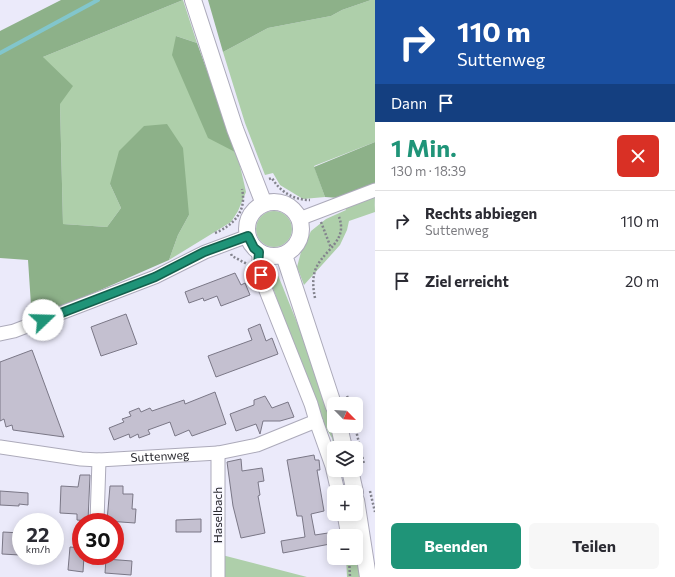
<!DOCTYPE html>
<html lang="de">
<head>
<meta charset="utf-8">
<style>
	:root { --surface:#fff; --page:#f7f7f7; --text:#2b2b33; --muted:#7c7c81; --line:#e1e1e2; --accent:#1f9478 }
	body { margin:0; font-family:Commissioner,sans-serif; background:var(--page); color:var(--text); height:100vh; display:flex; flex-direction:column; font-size:15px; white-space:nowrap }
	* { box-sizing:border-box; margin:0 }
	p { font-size:13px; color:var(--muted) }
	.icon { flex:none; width:22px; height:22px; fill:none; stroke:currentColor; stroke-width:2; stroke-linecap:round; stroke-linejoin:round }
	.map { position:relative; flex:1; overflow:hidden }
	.side { display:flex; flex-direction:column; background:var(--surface); width:300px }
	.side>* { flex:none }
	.banner { background:#1a4fa0; color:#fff; overflow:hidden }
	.needle { width:26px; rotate:114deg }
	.buttons { position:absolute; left:327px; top:397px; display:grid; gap:8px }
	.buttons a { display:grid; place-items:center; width:36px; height:36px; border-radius:6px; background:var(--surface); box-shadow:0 2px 10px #0003; font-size:20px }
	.speed { position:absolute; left:12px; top:513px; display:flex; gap:8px; font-size:20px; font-weight:700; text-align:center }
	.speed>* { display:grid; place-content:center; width:52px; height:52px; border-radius:50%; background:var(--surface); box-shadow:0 2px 10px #0003; line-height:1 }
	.speed small { font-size:10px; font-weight:400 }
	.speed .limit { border:6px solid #d22; background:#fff; color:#111 }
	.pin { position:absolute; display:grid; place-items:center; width:34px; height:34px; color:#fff; margin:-17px; border:2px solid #fff; border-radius:50%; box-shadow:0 1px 4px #0007 }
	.me { position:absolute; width:44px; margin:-22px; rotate:69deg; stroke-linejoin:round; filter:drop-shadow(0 0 3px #0008) }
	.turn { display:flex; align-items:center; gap:14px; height:84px; padding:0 16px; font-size:18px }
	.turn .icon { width:52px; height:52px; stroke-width:2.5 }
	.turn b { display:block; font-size:28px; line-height:34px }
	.then { display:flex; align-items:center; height:38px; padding:0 16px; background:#0003; gap:8px; font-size:15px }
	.round { display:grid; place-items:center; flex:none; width:42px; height:42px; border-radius:6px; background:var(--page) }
	.overview { display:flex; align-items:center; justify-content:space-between; height:68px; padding:0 16px }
	h1 { font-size:24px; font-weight:700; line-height:30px; color:var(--accent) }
	.button { display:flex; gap:8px; margin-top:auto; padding:8px 16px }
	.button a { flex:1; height:46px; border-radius:6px; background:var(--accent); color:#fff; font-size:16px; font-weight:700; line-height:46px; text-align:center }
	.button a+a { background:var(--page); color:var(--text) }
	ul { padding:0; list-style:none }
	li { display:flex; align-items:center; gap:12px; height:60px; padding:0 16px; border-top:1px solid var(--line) }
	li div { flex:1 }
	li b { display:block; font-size:15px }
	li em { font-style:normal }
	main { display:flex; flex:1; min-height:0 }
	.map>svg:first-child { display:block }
	.green { fill:#aecfaa }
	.forest { fill:#8db189 }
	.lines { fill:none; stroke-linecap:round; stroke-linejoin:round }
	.stream { stroke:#82c6cc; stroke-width:4 }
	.building { fill:#c4c0d0; stroke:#7a7786 }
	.minor-casing { stroke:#acaaba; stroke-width:15 }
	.tertiary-casing { stroke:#acaaba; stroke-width:18 }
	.path { stroke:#83838d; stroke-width:2.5; stroke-dasharray:2 2; stroke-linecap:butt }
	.minor { stroke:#fff; stroke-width:13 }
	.tertiary { stroke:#fff; stroke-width:16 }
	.route-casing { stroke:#14604e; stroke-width:10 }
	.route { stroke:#1f9478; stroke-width:7 }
	.labels { text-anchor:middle; stroke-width:3; stroke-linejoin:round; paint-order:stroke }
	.street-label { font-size:12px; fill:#29292f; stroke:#f9f8ff }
</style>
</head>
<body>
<main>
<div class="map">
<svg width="375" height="577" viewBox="0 0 375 577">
	<rect width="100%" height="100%" fill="#ebeafa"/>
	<!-- green -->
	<path class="green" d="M 183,0 L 197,43 L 176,36 L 237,153 L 244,183 L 246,192 L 238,211 L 231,222 L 169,260 L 178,235 L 189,215 L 110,184 L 121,208 L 107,227 L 63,224 L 60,104 L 43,57 Z
		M 371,0 L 375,0 L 375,142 L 314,166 L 325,197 L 303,199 L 280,185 L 273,173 L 265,175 L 245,123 L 223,52 L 268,28 L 331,16 L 342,10 Z
		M 374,187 L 375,212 L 349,221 L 347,230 L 340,245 L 304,285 L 297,267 L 301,252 L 311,231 L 326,219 L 346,210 L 339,198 Z
		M256 229a18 18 0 1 1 36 0a18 18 0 1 1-36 0Z
		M 264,263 L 277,273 L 282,285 C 303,338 327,392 339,448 L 334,448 L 332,438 L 318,414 Z
		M 353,514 L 363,577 L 347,577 L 346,558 L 356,558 L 356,536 Z
		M 222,555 L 307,577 L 223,577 Z"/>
	<!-- forest -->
	<path class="forest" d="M 61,0 L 183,0 L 43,57 L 73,86 L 60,104 L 63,224 L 107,227 L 121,208 L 110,184 L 119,151 L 144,126 L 167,124 L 183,148 L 189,215 L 178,235 L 169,260 L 32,320 L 28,260 L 0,258 L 0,31 Z
		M 208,0 L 371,0 L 342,10 L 331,16 L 268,28 L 223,52 Z
		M 176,36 L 197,43 L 237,153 L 208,138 L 172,55 Z
		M 375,142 L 375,205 L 374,188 L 339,198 L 325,197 L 314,167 Z"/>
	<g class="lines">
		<!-- stream -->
		<path class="stream" d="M 0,53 L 98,0"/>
	</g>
	<!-- building -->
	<path class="building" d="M 235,273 L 241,285 L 245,283 L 250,295 L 221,306 L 217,296 L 204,301 L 203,298 L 189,303 L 185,292 Z
		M 126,314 L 137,344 L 101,356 L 91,327 Z
		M 260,324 L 266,341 L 272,338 L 278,354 L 216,377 L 208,356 L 252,340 L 248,329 Z
		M 32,350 L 64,437 L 13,430 L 12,425 L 6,427 L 4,419 L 0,421 L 0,362 Z
		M 215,392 L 226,424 L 192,436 L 189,430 L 175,436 L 170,422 L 148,430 L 150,434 L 139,438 L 138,434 L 130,438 L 129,434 L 114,440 L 109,428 L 124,422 L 122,419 L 131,416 L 129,412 L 139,408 L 141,412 L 150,408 L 152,411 L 184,400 L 185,404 Z
		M 265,396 L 272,408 L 288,402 L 294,417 L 280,421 L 263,421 L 260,434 L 256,424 L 236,431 L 230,414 L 254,405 L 254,400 Z
		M 314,455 L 315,460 L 319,460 L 320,470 L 317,470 L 324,511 L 311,514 L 315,535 L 328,533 L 330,544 L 283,553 L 281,541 L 305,537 L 302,516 L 297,516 L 287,460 Z
		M 241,459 L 242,471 L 262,468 L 264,481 L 258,482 L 260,495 L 258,496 L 265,533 L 241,538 L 233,506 L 227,462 Z
		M 80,475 L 90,475 L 88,521 L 77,520 L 77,514 L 60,513 L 61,486 L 78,487 Z
		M 110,486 L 123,486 L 123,494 L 133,494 L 132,509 L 136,509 L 135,523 L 107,521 Z
		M 0,491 L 28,493 L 28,505 L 19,504 L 19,506 L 0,505 Z
		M 201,519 L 201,532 L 176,532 L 176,520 Z
		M 3,532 L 21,533 L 20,555 L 2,554 Z
		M 70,547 L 81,548 L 81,556 L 84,556 L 83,572 L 68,570 Z
		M 106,559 L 132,561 L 131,575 L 105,573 Z"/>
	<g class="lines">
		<defs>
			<g id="minor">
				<path d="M 299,219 L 375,190"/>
				<path d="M 0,334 L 14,331 L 155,277 L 205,252 L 248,236"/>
				<path d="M 316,421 L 332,466 L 338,492"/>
				<path id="s1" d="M 0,447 L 81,459 L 99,460 L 218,453 L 257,445 L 316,421 L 311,404 L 263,283 L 259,267 L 259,252"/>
				<path d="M 344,514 L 348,536"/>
				<path d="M 97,522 L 99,460"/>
				<path d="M 218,577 L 218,453"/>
			</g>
			<path id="tertiary" d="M 193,0 L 235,129 L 264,204
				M247 229a27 27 0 1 1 54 0a27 27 0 1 1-54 0Z
				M 284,255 L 334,407
				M 339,426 L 344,448
				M 350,470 L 355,492
				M 356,500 L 368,577"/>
		</defs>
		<!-- minor casing -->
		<use href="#minor" class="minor-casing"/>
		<!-- tertiary casing -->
		<use href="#tertiary" class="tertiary-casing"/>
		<!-- path -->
		<path class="path" d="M 269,179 L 272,178 C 280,192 294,200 310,200
			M 321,222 L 331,248
			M 215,233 C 234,225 247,211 242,189
			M 231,254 L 232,256 L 247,264
			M 315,298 C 313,288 312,278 316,268 C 325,249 348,241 339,217
			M 347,396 L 350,404
			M 355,426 L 364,464
			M 370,491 L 375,512
			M 349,558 L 350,577"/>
		<!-- minor -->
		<use href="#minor" class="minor"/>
		<!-- tertiary -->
		<use href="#tertiary" class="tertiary"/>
	</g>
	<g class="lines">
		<defs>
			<path id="route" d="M 43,320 L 155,277 L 204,252 L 248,236 L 254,248 L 259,252 L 258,266 L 261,275"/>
		</defs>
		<!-- route casing -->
		<use href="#route" class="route-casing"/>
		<!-- route -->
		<use href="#route" class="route"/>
	</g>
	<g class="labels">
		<!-- street labels -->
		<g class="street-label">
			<text dy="4" stroke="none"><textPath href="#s1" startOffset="161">Suttenweg</textPath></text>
			<text transform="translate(218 515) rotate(-90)" y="4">Haselbach</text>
		</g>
	</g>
</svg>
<div class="buttons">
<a><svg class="needle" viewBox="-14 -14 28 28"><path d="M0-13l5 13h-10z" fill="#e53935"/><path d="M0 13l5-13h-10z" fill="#7c7c81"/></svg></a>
<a><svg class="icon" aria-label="layers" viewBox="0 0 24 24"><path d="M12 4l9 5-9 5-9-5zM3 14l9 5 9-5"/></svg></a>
<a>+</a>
<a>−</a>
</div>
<div class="speed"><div>22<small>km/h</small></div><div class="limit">30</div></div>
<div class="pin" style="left:261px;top:275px;background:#d93025"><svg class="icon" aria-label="arrive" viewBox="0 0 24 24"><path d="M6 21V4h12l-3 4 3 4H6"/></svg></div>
<svg class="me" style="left:43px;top:320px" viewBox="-20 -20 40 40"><circle r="19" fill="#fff"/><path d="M0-13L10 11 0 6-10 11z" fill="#1f9478"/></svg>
</div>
<section class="side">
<div class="banner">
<div class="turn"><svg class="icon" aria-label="right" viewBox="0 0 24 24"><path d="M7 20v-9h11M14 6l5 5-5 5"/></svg><div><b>110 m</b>Suttenweg</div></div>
<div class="then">Dann<svg class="icon" aria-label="arrive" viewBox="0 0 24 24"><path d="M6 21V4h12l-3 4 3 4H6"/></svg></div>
</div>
<div class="overview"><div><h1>1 Min.</h1><p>130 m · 18:39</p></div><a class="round" style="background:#d93025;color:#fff"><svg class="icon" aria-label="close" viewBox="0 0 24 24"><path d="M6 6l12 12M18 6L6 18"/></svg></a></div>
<ul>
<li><svg class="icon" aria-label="right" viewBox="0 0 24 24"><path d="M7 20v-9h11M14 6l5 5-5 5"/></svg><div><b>Rechts abbiegen</b><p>Suttenweg</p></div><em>110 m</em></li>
<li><svg class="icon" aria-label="arrive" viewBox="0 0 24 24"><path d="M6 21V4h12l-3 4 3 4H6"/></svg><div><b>Ziel erreicht</b></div><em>20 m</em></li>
</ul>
<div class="button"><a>Beenden</a><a>Teilen</a></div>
</section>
</main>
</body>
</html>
